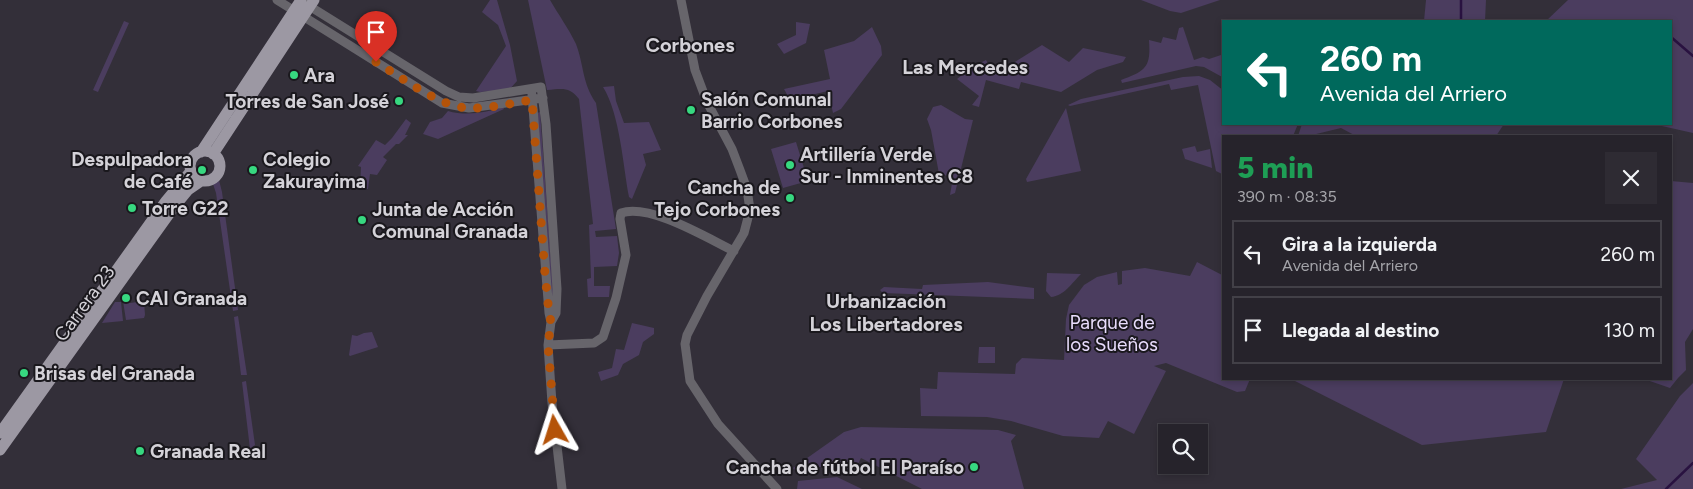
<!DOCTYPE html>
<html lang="es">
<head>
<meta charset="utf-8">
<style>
	:root { --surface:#26232b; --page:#2e2b33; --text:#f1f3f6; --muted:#a4a4a9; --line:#424047 }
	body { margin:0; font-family:Figtree,sans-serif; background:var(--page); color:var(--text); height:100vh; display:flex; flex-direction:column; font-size:19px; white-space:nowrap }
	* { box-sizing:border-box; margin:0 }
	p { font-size:16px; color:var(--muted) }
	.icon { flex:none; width:28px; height:28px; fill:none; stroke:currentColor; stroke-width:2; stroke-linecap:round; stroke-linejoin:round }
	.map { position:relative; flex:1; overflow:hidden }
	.panel { position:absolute; left:1222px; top:135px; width:450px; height:245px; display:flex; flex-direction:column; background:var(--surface); border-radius:0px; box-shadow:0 2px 8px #0003,0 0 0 1px var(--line) }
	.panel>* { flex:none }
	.top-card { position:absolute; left:1222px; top:20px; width:450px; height:105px; border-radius:0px; box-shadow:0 2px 8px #0003,0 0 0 1px var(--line); background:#00695c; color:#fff; overflow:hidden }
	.buttons { position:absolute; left:1158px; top:424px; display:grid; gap:10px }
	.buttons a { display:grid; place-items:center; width:50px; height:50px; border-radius:0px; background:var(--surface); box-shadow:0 2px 8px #0003,0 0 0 1px var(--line); font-size:25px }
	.pin { position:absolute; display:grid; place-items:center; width:42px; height:42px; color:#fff; margin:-51px -21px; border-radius:50% 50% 50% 0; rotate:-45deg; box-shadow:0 0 5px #0007 }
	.pin .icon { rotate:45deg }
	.me { position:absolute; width:55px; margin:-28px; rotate:354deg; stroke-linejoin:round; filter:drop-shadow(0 0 4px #0008) }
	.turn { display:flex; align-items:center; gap:18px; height:105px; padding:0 15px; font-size:22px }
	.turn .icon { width:65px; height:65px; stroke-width:2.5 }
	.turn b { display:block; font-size:35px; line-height:42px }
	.round { display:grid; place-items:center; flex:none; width:52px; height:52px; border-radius:0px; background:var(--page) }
	.headline { display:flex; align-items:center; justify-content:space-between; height:85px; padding:0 15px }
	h1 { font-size:30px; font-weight:800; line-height:38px; color:#1e9e55 }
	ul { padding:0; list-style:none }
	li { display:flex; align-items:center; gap:15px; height:68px; margin:0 10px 8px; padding:0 5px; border:2px solid var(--line); border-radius:0px }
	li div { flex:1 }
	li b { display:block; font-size:19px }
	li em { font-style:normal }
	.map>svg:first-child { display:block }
	.green { fill:#4b3d5f }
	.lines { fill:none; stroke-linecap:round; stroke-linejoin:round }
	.stream { stroke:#291240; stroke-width:2.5 }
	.minor { stroke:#67656b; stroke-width:9 }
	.major { stroke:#9c98a3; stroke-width:11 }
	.route { stroke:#b45309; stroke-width:9; stroke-dasharray:0 16.2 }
	.poi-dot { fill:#37d880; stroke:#1a181d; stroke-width:2 }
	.labels { text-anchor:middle; stroke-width:4; stroke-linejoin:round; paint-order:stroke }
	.poi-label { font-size:19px; font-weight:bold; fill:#d4d2d8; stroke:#1a181d; text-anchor:start }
	.street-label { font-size:19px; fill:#d4d2d8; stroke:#1a181d }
	.park-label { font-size:19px; fill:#e9ddfd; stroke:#1a181d }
	.neighbourhood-label { font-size:20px; font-weight:bold; fill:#d4d2d8; stroke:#1a181d }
</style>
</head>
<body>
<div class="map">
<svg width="1693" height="489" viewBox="0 0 1693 489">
	<rect width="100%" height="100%" fill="#332f39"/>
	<!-- green -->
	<path class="green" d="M 490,0 L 497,0 L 510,45 L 517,81 L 509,90 L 480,92 L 476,91 L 506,46 L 498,25 L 482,12 Z
		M 528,0 L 550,0 C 558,14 569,29 576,44 C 584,65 582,83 596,103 L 616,229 L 595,231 L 596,237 L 617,236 L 619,253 L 617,266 L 594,267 L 594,286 L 610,286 L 609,297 L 588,297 L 587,279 L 591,278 L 589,225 L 593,224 L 579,99 C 569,86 562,89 547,90 Z
		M 1141,0 L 1220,0 L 1181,13 L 1170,11 Z
		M 1426,0 L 1486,0 L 1485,21 L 1424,21 Z
		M 1568,0 L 1693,0 L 1693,133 L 1653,124 L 1671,124 L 1671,21 L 1546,21 Z
		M 124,21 L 129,23 L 98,92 L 93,90 Z
		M 796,22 L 810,24 L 806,43 L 784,54 L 777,44 L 796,35 Z
		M 872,27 L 881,46 L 882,55 L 841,109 L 833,113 L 828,91 L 790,100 L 784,89 L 830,79 L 824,50 L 854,41 Z
		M 1183,27 L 1194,60 L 1203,57 L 1209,59 L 1221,55 L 1224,62 L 1224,78 L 1204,67 L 1196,66 L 1122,83 L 1121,80 C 1146,71 1151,67 1149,40 L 1161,43 L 1163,37 L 1176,40 L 1179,28 Z
		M 1042,45 L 1069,62 L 1083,48 L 1126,57 L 1123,62 L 1097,70 L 1061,92 L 1021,82 L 1019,89 L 986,80 L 979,107 L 972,105 L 979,96 L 957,79 L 972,67 L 986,60 L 994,75 Z
		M 1199,76 L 1210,80 L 1224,91 L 1224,124 L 1298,124 L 1293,136 L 1224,136 L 1224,175 L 1216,171 L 1198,85 L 1171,90 L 1169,84 L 1070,106 L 1068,105 L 1081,99 L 1183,77 Z
		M 614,86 L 616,101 L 624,123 L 649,122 L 661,150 L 643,154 L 646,165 L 632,199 L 629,197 C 623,166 620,114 603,87 Z
		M 941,105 L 965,119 L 973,120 L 955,193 L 950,195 L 953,177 L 939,174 L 931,130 L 927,119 L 933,107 Z
		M 503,107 L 504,109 L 438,139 L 423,134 L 430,122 L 442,118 L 448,111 C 466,116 485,113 503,107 Z
		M 1066,108 L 1081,171 L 1027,182 L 1026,179 Z
		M 540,112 L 554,300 L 551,301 L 537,113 Z
		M 406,119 L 411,123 L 405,135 L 408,135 L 399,144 L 396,144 L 383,157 L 387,160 L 377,175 L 370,174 L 368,189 L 360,189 L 361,167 L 358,166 L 376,140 L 385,145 L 392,138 Z
		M 1302,124 L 1504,124 L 1496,136 L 1356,136 L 1341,128 L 1308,136 L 1298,136 Z
		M 796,142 L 808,181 L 783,188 L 771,149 Z
		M 1195,146 L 1197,152 L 1210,149 L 1212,168 L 1185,159 L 1182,149 Z
		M 219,180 L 222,192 L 238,310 L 233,311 L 216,193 L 213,184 Z
		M 1671,181 L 1693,183 L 1693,329 L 1685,342 L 1686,370 L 1678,378 L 1670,388 L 1644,379 L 1671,379 Z
		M 1197,262 L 1224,276 L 1224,379 L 1250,379 L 1245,391 L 1237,392 L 1166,363 L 1154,366 L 1166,371 L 1134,434 L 1108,421 L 1099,438 L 1063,436 L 1011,421 L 987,417 L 921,416 L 920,388 L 937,389 L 938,372 L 1015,374 L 1016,364 L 1022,358 L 1064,360 L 1066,319 L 1069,305 L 1084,285 L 1097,277 L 1117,272 L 1118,285 L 1122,284 L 1122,271 L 1145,268 L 1190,276 Z
		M 1047,273 L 1081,274 C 1072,283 1064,296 1051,297 L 1046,291 Z
		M 988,282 L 1034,288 L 1034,299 L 883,293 L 880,290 L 884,287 L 922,289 L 923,285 Z
		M 129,294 L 130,303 L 144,301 L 145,315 L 144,318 L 126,320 L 122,295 Z
		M 115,302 L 121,302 L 123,321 L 102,323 Z
		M 238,316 L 247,375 L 241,375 L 234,317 Z
		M 632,323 L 654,328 L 654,334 L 643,342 L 639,355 L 623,364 L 618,375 L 601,381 L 598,372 L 612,368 L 616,349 L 624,350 Z
		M 372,332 L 378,347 L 350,356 L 349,355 L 352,335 L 357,336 L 364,333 Z
		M 979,347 L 995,347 L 995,363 L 978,363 Z
		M 1291,379 L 1564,379 L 1546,432 L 1422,445 Z
		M 246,381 L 255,445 L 250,449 L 242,382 Z
		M 1693,383 L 1693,489 L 1621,489 L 1657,480 L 1636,459 L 1680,396 Z
		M 861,427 L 998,430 L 1016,435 L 1011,441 L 1024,489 L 922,489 L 861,458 L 854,472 L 852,473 L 828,466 L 795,470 L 793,468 L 844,432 Z
		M 837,477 L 862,489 L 797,489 L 798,481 Z"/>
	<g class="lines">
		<!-- stream -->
		<path class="stream" d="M 1461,21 L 1461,0
			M 1671,37 L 1693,56
			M 1666,489 L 1693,463"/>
		<!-- minor -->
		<path class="minor" d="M 277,0 L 442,103 L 469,108 L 543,98
			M 681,0 L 695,70 L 707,102 L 732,149 L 740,170 L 747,189 L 750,210 L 744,233 L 707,296 L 687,335 L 685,344 L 690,381 L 718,424 L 777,489
			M 306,4 L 446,91 L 459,97 L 473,98 L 541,87 L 546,124 L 557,289 L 556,313 L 551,322 L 548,345 L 552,403 L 562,489
			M 532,95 L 549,313 L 551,322
			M 548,345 L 594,343 L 603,337 L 616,298 L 626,255 L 620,219 L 621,213 C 650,203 707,238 734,251"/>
		<!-- major -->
		<path class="major" d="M190 166a15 15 0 1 1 30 0a15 15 0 1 1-30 0Z
			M 201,152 L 301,0
			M 213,154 L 314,0
			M 0,433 L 166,201 L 191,171
			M 0,450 L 174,207 L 188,190 L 201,181"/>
	</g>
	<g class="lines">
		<!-- route -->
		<path class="route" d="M 376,62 C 401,77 440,107 468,108 C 489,109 512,103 532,100 L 545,274 L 549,313 L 551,322 L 548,345 L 555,430"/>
	</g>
	<!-- markers -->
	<g class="poi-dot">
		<circle cx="294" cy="75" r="5"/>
		<circle cx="399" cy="101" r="5"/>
		<circle cx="691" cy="110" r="5"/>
		<circle cx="790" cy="165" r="5"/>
		<circle cx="202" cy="170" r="5"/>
		<circle cx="253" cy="170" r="5"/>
		<circle cx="790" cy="198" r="5"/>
		<circle cx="132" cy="208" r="5"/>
		<circle cx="362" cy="220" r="5"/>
		<circle cx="126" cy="298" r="5"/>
		<circle cx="24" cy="373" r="5"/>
		<circle cx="140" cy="451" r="5"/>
		<circle cx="974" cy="467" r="5"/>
	</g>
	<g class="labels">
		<!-- poi labels -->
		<g class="poi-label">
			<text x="304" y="82">Ara</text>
			<text x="701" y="106">Salón Comunal<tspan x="701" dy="22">Barrio Corbones</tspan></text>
			<text x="389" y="108" text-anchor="end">Torres de San José</text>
			<text x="800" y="161">Artillería Verde<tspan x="800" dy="22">Sur - Inminentes C8</tspan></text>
			<text x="192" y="166" text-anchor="end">Despulpadora<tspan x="192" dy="22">de Café</tspan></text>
			<text x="263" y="166">Colegio<tspan x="263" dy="22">Zakurayima</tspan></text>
			<text x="780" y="194" text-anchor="end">Cancha de<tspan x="780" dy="22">Tejo Corbones</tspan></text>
			<text x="142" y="215">Torre G22</text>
			<text x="372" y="216">Junta de Acción<tspan x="372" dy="22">Comunal Granada</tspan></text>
			<text x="136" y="305">CAI Granada</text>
			<text x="34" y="380">Brisas del Granada</text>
			<text x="150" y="458">Granada Real</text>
			<text x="964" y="474" text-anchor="end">Cancha de fútbol El Paraíso</text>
		</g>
		<!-- street labels -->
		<g class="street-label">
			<text transform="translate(84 303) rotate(-54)" y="7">Carrera 23</text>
		</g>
		<!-- park labels -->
		<g class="park-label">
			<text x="1112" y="329">Parque de<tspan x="1112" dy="22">los Sueños</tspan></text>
		</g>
		<!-- neighbourhood labels -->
		<g class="neighbourhood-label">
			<text x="690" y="52">Corbones</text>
			<text x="965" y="74">Las Mercedes</text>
			<text x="886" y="308">Urbanización<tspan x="886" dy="23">Los Libertadores</tspan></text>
		</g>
	</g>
</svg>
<div class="buttons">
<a><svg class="icon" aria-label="search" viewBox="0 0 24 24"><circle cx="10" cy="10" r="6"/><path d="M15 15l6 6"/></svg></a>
</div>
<div class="pin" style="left:376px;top:62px;background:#d93025"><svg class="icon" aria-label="arrive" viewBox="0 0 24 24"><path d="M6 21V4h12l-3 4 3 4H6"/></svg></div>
<svg class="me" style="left:555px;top:430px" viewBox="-20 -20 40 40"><path d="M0-17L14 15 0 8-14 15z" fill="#b45309" stroke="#fff" stroke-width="4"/></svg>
<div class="top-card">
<div class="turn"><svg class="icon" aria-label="left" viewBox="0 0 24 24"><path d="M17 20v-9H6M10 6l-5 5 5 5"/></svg><div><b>260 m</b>Avenida del Arriero</div></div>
</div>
<section class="panel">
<div class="headline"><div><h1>5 min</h1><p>390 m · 08:35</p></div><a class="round"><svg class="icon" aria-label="close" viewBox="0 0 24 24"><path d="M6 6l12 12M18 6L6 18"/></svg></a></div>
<ul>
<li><svg class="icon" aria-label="left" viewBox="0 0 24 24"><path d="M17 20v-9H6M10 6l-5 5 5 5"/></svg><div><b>Gira a la izquierda</b><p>Avenida del Arriero</p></div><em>260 m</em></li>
<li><svg class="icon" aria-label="arrive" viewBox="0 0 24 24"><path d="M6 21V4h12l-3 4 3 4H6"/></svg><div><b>Llegada al destino</b></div><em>130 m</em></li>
</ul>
</section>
</div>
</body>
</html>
